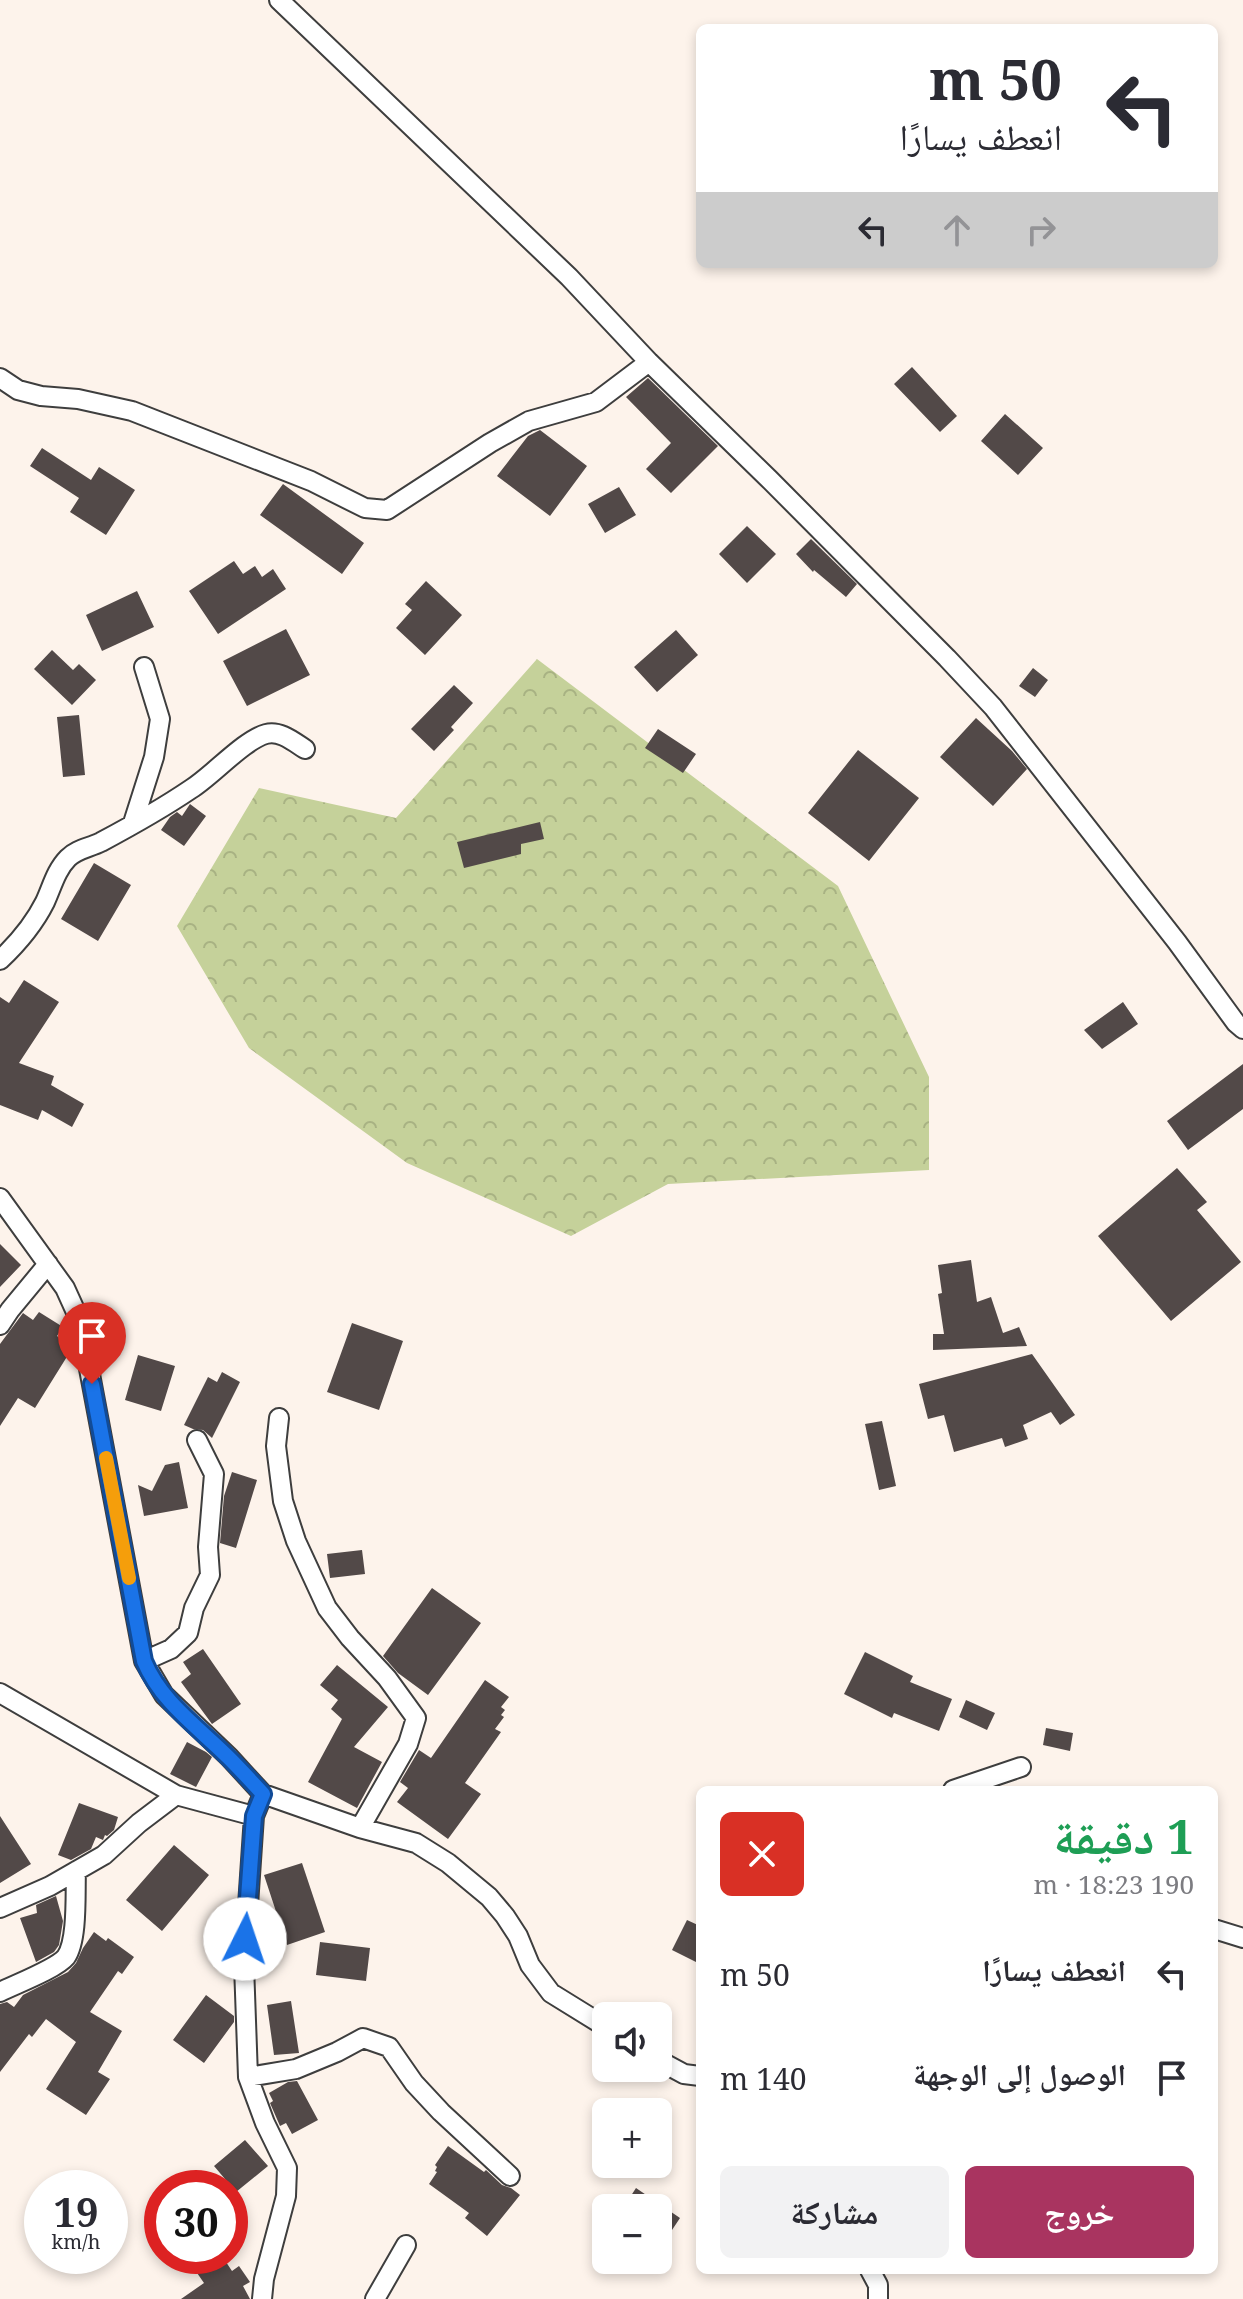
<!DOCTYPE html>
<html lang="ar">
<head>
<meta charset="utf-8">
<style>
	:root { --surface:#fff; --page:#f2f2f3; --text:#2b2b33; --muted:#7c7c81; --accent:#a93460 }
	body { margin:0; font-family:"Noto Serif","Noto Naskh Arabic",serif; background:var(--page); color:var(--text); direction:rtl; height:100vh; display:flex; flex-direction:column; font-size:30px; white-space:nowrap }
	* { box-sizing:border-box; margin:0 }
	p { font-size:26px; color:var(--muted) }
	.icon { flex:none; width:44px; height:44px; fill:none; stroke:currentColor; stroke-width:2; stroke-linecap:round; stroke-linejoin:round }
	.map { position:relative; flex:1; overflow:hidden; direction:ltr }
	.sheet { position:absolute; left:696px; top:1786px; width:522px; height:488px; display:flex; flex-direction:column; background:var(--surface); border-radius:12px; box-shadow:0 4px 12px #0003; direction:rtl }
	.sheet>* { flex:none }
	.guide { position:absolute; left:696px; top:24px; width:522px; height:244px; border-radius:12px; box-shadow:0 4px 12px #0003; direction:rtl; background:#fff; color:var(--text); overflow:hidden }
	.fabs { position:absolute; left:592px; top:2002px; display:grid; gap:16px }
	.fabs a { display:grid; place-items:center; width:80px; height:80px; border-radius:12px; background:var(--surface); box-shadow:0 4px 12px #0003; font-size:40px }
	.speed { position:absolute; left:24px; top:2170px; display:flex; gap:16px; font-size:40px; font-weight:700; text-align:center }
	.speed>* { display:grid; place-content:center; width:104px; height:104px; border-radius:50%; background:var(--surface); box-shadow:0 4px 12px #0003; line-height:1 }
	.speed small { font-size:20px; font-weight:400 }
	.speed .limit { border:12px solid #d22; background:#fff; color:#111 }
	.pin { position:absolute; display:grid; place-items:center; width:68px; height:68px; color:#fff; margin:-82px -34px; border-radius:50% 50% 50% 0; rotate:-45deg; box-shadow:0 0 8px #0007 }
	.pin .icon { rotate:45deg }
	.me { position:absolute; width:88px; margin:-44px; rotate:4deg; stroke-linejoin:round; filter:drop-shadow(0 0 6px #0008) }
	.turn { display:flex; align-items:center; gap:28px; height:168px; padding:0 24px; font-size:36px }
	.turn .icon { width:104px; height:104px; stroke-width:2.5 }
	.turn b { display:block; font-size:56px; line-height:68px }
	.lanes { display:flex; align-items:center; height:76px; padding:0 24px; background:#0003; justify-content:center; gap:40px; direction:ltr }
	.lanes .off { opacity:.35 }
	.round { display:grid; place-items:center; flex:none; width:84px; height:84px; border-radius:12px; background:var(--page) }
	.summary { display:flex; align-items:center; justify-content:space-between; height:136px; padding:0 24px }
	h1 { font-size:48px; font-weight:700; line-height:60px; color:#1e9e55 }
	.primary-button { display:flex; gap:16px; margin-top:auto; padding:16px 24px }
	.primary-button a { flex:1; height:92px; border-radius:12px; background:var(--accent); color:#fff; font-size:32px; font-weight:700; line-height:92px; text-align:center }
	.primary-button a+a { background:var(--page); color:var(--text) }
	ul { padding:0; list-style:none }
	li { display:flex; align-items:center; gap:24px; height:104px; padding:0 24px }
	li div { flex:1 }
	li b { display:block; font-size:30px }
	li em { font-style:normal }
	.map>svg:first-child { display:block }
	.forest { fill:url(#forest-crowns) }
	.building { fill:#524948 }
	.lines { fill:none; stroke-linecap:round; stroke-linejoin:round }
	.minor-casing { stroke:#3e3e3e; stroke-width:22 }
	.minor { stroke:#fff; stroke-width:18 }
	.route-casing { stroke:#114b97; stroke-width:20 }
	.route { stroke:#1a73e8; stroke-width:14 }
	.slow { stroke:#f59e0b; stroke-width:14 }
</style>
</head>
<body>
<div class="map">
<svg width="1243" height="2299" viewBox="0 0 1243 2299">
	<defs>
		<pattern id="forest-crowns" width="20" height="18" patternUnits="userSpaceOnUse" patternTransform="scale(2)"><rect width="20" height="18" fill="#c5d19a"/><path d="M2 6a3 3 0 1 1 6 0M12 15a3 3 0 1 1 6 0" fill="none" stroke="#a8b283"/></pattern>
	</defs>
	<rect width="100%" height="100%" fill="#fdf3eb"/>
	<!-- forest -->
	<path class="forest" d="M 537,659 L 838,886 L 929,1077 L 929,1170 L 668,1184 L 571,1236 L 407,1163 L 249,1048 L 177,926 L 259,788 L 396,818 Z"/>
	<!-- building -->
	<path class="building" d="M 912,367 L 957,416 L 940,432 L 894,384 Z
		M 648,378 L 718,446 L 671,493 L 646,469 L 671,443 L 626,397 Z
		M 1005,414 L 1043,448 L 1018,475 L 981,441 Z
		M 540,430 L 587,466 L 550,516 L 497,476 L 528,436 Z
		M 42,448 L 91,480 L 99,467 L 135,490 L 106,535 L 70,512 L 79,498 L 30,466 Z
		M 283,484 L 364,543 L 342,574 L 260,515 Z
		M 619,487 L 636,515 L 605,533 L 588,504 Z
		M 747,526 L 776,554 L 747,583 L 719,554 Z
		M 811,539 L 857,584 L 846,597 L 814,570 L 813,572 L 796,554 Z
		M 234,561 L 243,574 L 255,566 L 262,577 L 273,569 L 286,589 L 218,634 L 189,591 Z
		M 426,581 L 462,615 L 425,655 L 396,628 L 412,610 L 405,604 Z
		M 137,591 L 154,627 L 102,651 L 86,615 Z
		M 286,629 L 310,675 L 247,706 L 223,661 Z
		M 676,630 L 698,655 L 657,692 L 634,667 Z
		M 52,650 L 73,670 L 79,664 L 96,680 L 72,705 L 34,669 Z
		M 1033,668 L 1048,680 L 1035,697 L 1019,686 Z
		M 454,685 L 473,703 L 451,727 L 454,730 L 434,751 L 411,729 Z
		M 79,715 L 85,775 L 63,777 L 57,717 Z
		M 976,718 L 1012,751 L 1027,769 L 993,806 L 940,757 Z
		M 658,729 L 696,754 L 683,773 L 645,748 Z
		M 858,750 L 919,798 L 869,861 L 808,813 Z
		M 190,804 L 206,816 L 184,846 L 161,830 L 170,817 L 177,812 L 182,816 Z
		M 540,822 L 544,839 L 521,844 L 521,854 L 464,868 L 457,842 Z
		M 94,863 L 131,885 L 98,941 L 61,919 Z
		M 24,980 L 59,1002 L 19,1063 L 54,1076 L 51,1085 L 84,1104 L 72,1127 L 42,1110 L 38,1120 L 0,1105 L 0,997 L 9,1003 Z
		M 1123,1002 L 1138,1024 L 1102,1049 L 1084,1030 Z
		M 1243,1064 L 1243,1109 L 1188,1150 L 1167,1121 Z
		M 1177,1168 L 1207,1202 L 1197,1210 L 1241,1262 L 1171,1321 L 1098,1236 Z
		M 0,1244 L 21,1265 L 0,1287 Z
		M 971,1260 L 977,1302 L 991,1297 L 1003,1333 L 1019,1327 L 1027,1346 L 933,1350 L 933,1334 L 944,1334 L 938,1294 L 942,1293 L 938,1265 Z
		M 39,1312 L 63,1327 L 57,1336 L 73,1347 L 35,1408 L 18,1398 L 0,1426 L 0,1344 L 23,1313 L 33,1320 Z
		M 352,1323 L 403,1341 L 379,1410 L 327,1392 Z
		M 1032,1354 L 1075,1415 L 1060,1425 L 1051,1412 L 1023,1425 L 1028,1439 L 1005,1447 L 1002,1438 L 954,1452 L 944,1415 L 928,1419 L 919,1384 Z
		M 138,1355 L 175,1366 L 161,1411 L 125,1400 Z
		M 222,1372 L 240,1382 L 212,1438 L 203,1430 L 193,1429 L 184,1425 L 208,1377 L 217,1382 Z
		M 882,1421 L 896,1486 L 879,1490 L 865,1424 Z
		M 179,1462 L 188,1508 L 144,1516 L 138,1485 L 152,1491 L 165,1465 Z
		M 232,1472 L 257,1480 L 236,1548 L 220,1543 L 224,1496 Z
		M 362,1550 L 365,1574 L 330,1578 L 327,1554 Z
		M 432,1588 L 481,1623 L 428,1695 L 398,1673 L 383,1656 Z
		M 203,1649 L 241,1704 L 212,1724 L 181,1682 L 191,1674 L 183,1662 Z
		M 865,1652 L 913,1676 L 910,1682 L 952,1699 L 939,1731 L 894,1713 L 892,1718 L 844,1694 Z
		M 337,1665 L 388,1707 L 354,1747 L 382,1762 L 357,1808 L 308,1782 L 342,1719 L 331,1709 L 338,1700 L 320,1685 Z
		M 485,1680 L 509,1697 L 501,1707 L 505,1710 L 501,1715 L 504,1717 L 495,1729 L 501,1732 L 465,1783 L 481,1794 L 448,1839 L 397,1802 L 408,1788 L 400,1782 L 419,1750 L 431,1758 Z
		M 966,1700 L 995,1713 L 987,1730 L 959,1717 Z
		M 1046,1728 L 1073,1733 L 1070,1751 L 1043,1745 Z
		M 187,1742 L 206,1752 L 212,1757 L 196,1787 L 170,1774 Z
		M 79,1803 L 118,1817 L 114,1830 L 107,1836 L 105,1835 L 103,1840 L 96,1837 L 91,1849 L 71,1860 L 58,1855 Z
		M 0,1816 L 31,1864 L 0,1883 Z
		M 174,1845 L 209,1875 L 162,1931 L 126,1900 Z
		M 302,1863 L 325,1932 L 287,1945 L 264,1875 Z
		M 56,1896 L 63,1921 L 59,1945 L 54,1952 L 36,1962 L 20,1918 L 37,1913 L 36,1905 Z
		M 687,1920 L 700,1926 L 700,1964 L 672,1950 Z
		M 94,1932 L 106,1941 L 108,1938 L 134,1957 L 122,1974 L 118,1971 L 90,2012 L 122,2031 L 98,2072 L 110,2079 L 86,2115 L 46,2089 L 76,2042 L 46,2019 L 32,2037 L 29,2034 L 0,2072 L 0,2004 L 7,2002 L 14,2007 L 23,1995 L 68,1972 L 76,1963 L 83,1948 Z
		M 320,1942 L 370,1948 L 366,1981 L 316,1975 Z
		M 206,1995 L 234,2016 L 234,2022 L 204,2063 L 173,2040 Z
		M 291,2001 L 299,2053 L 274,2055 L 267,2005 Z
		M 297,2081 L 318,2120 L 292,2134 L 286,2123 L 280,2126 L 270,2103 L 273,2101 L 269,2093 L 288,2082 Z
		M 245,2140 L 268,2166 L 236,2192 L 214,2166 Z
		M 448,2146 L 484,2172 L 486,2170 L 502,2185 L 511,2188 L 520,2195 L 487,2236 L 465,2218 L 469,2213 L 429,2184 L 437,2172 L 435,2171 L 437,2167 L 435,2165 Z
		M 636,2188 L 680,2218 L 658,2251 L 658,2208 L 623,2208 Z
		M 215,2256 L 222,2256 L 232,2271 L 239,2266 L 250,2282 L 243,2286 L 250,2299 L 181,2299 L 204,2283 L 195,2270 Z"/>
	<g class="lines">
		<defs>
			<path id="minor" d="M 279,0 L 569,277 L 649,362 L 769,479 L 947,658 L 993,707 L 1177,942 L 1236,1023 L 1243,1029
				M 0,378 L 18,390 L 41,396 L 78,399 L 132,411 L 311,481 L 365,508 L 387,510 L 490,443 L 529,421 L 596,402 L 649,362
				M 133,823 L 154,757 L 160,719 L 144,667
				M 0,960 C 18,943 34,924 45,902 C 52,887 56,870 68,858 C 77,849 89,848 101,842 C 131,826 163,808 191,789 C 212,776 244,740 266,734 C 280,730 294,742 305,749
				M 0,1198 L 65,1288 L 80,1321 L 144,1661 L 164,1695 L 229,1757 L 263,1794 L 254,1816
				M 0,1325 L 10,1310 L 48,1264
				M 279,1418 L 276,1446 L 283,1501 L 296,1541 L 327,1608 L 350,1638 L 387,1678 L 416,1718 L 408,1744 L 360,1828
				M 144,1661 L 171,1649 L 188,1633 L 194,1608 L 210,1575 L 208,1547 L 214,1474 L 197,1440
				M 0,1693 L 176,1795 L 254,1816 L 244,1965 L 248,2077 L 265,2123 L 287,2168 L 286,2196 L 264,2279 L 262,2299
				M 953,1790 L 1021,1767
				M 263,1794 L 360,1828 L 416,1843 L 448,1863 L 489,1897 L 505,1916 L 518,1936 L 530,1965 L 551,1993 L 606,2027
				M 0,1908 L 50,1886 L 104,1855 L 139,1823 L 176,1795
				M 1214,1929 L 1243,1938
				M 0,1992 C 16,1984 56,1969 66,1957 C 78,1940 75,1892 76,1871
				M 658,2060 L 684,2074 L 700,2076
				M 248,2077 L 296,2069 L 337,2052 L 363,2038 L 389,2047 L 414,2083 L 441,2112 L 510,2176
				M 870,2270 L 878,2285 L 878,2299
				M 375,2299 L 406,2245"/>
		</defs>
		<!-- minor casing -->
		<use href="#minor" class="minor-casing"/>
		<!-- minor -->
		<use href="#minor" class="minor"/>
	</g>
	<g class="lines">
		<defs>
			<path id="route" d="M 92,1384 L 144,1661 C 161,1702 198,1727 229,1758 C 241,1770 252,1782 263,1794 L 254,1816 L 245,1939"/>
		</defs>
		<!-- route casing -->
		<use href="#route" class="route-casing"/>
		<!-- route -->
		<use href="#route" class="route"/>
		<!-- slow -->
		<path class="slow" d="M 106,1458 L 129,1578"/>
	</g>
</svg>
<div class="fabs">
<a><svg class="icon" aria-label="sound" viewBox="0 0 24 24"><path d="M4 9h4l5-4v14l-5-4H4zM17 9q2 3 0 6"/></svg></a>
<a>+</a>
<a>−</a>
</div>
<div class="speed"><div>19<small>km/h</small></div><div class="limit">30</div></div>
<div class="pin" style="left:92px;top:1384px;background:#d93025"><svg class="icon" aria-label="arrive" viewBox="0 0 24 24"><path d="M6 21V4h12l-3 4 3 4H6"/></svg></div>
<svg class="me" style="left:245px;top:1939px" viewBox="-20 -20 40 40"><circle r="19" fill="#fff"/><path d="M0-13L10 11 0 6-10 11z" fill="#1a73e8"/></svg>
<div class="guide">
<div class="turn"><svg class="icon" aria-label="left" viewBox="0 0 24 24"><path d="M17 20v-9H6M10 6l-5 5 5 5"/></svg><div><b>50 m</b>انعطف يسارًا</div></div>
<div class="lanes"><svg class="icon" aria-label="left" viewBox="0 0 24 24"><path d="M17 20v-9H6M10 6l-5 5 5 5"/></svg><svg class="icon off" aria-label="ahead" viewBox="0 0 24 24"><path d="M12 20V5M6 11l6-6 6 6"/></svg><svg class="icon off" aria-label="right" viewBox="0 0 24 24"><path d="M7 20v-9h11M14 6l5 5-5 5"/></svg></div>
</div>
<section class="sheet">
<div class="summary"><div><h1>1 دقيقة</h1><p>190 m · 18:23</p></div><a class="round" style="background:#d93025;color:#fff"><svg class="icon" aria-label="close" viewBox="0 0 24 24"><path d="M6 6l12 12M18 6L6 18"/></svg></a></div>
<ul>
<li><svg class="icon" aria-label="left" viewBox="0 0 24 24"><path d="M17 20v-9H6M10 6l-5 5 5 5"/></svg><div><b>انعطف يسارًا</b></div><em>50 m</em></li>
<li><svg class="icon" aria-label="arrive" viewBox="0 0 24 24"><path d="M6 21V4h12l-3 4 3 4H6"/></svg><div><b>الوصول إلى الوجهة</b></div><em>140 m</em></li>
</ul>
<div class="primary-button"><a>خروج</a><a>مشاركة</a></div>
</section>
</div>
</body>
</html>
